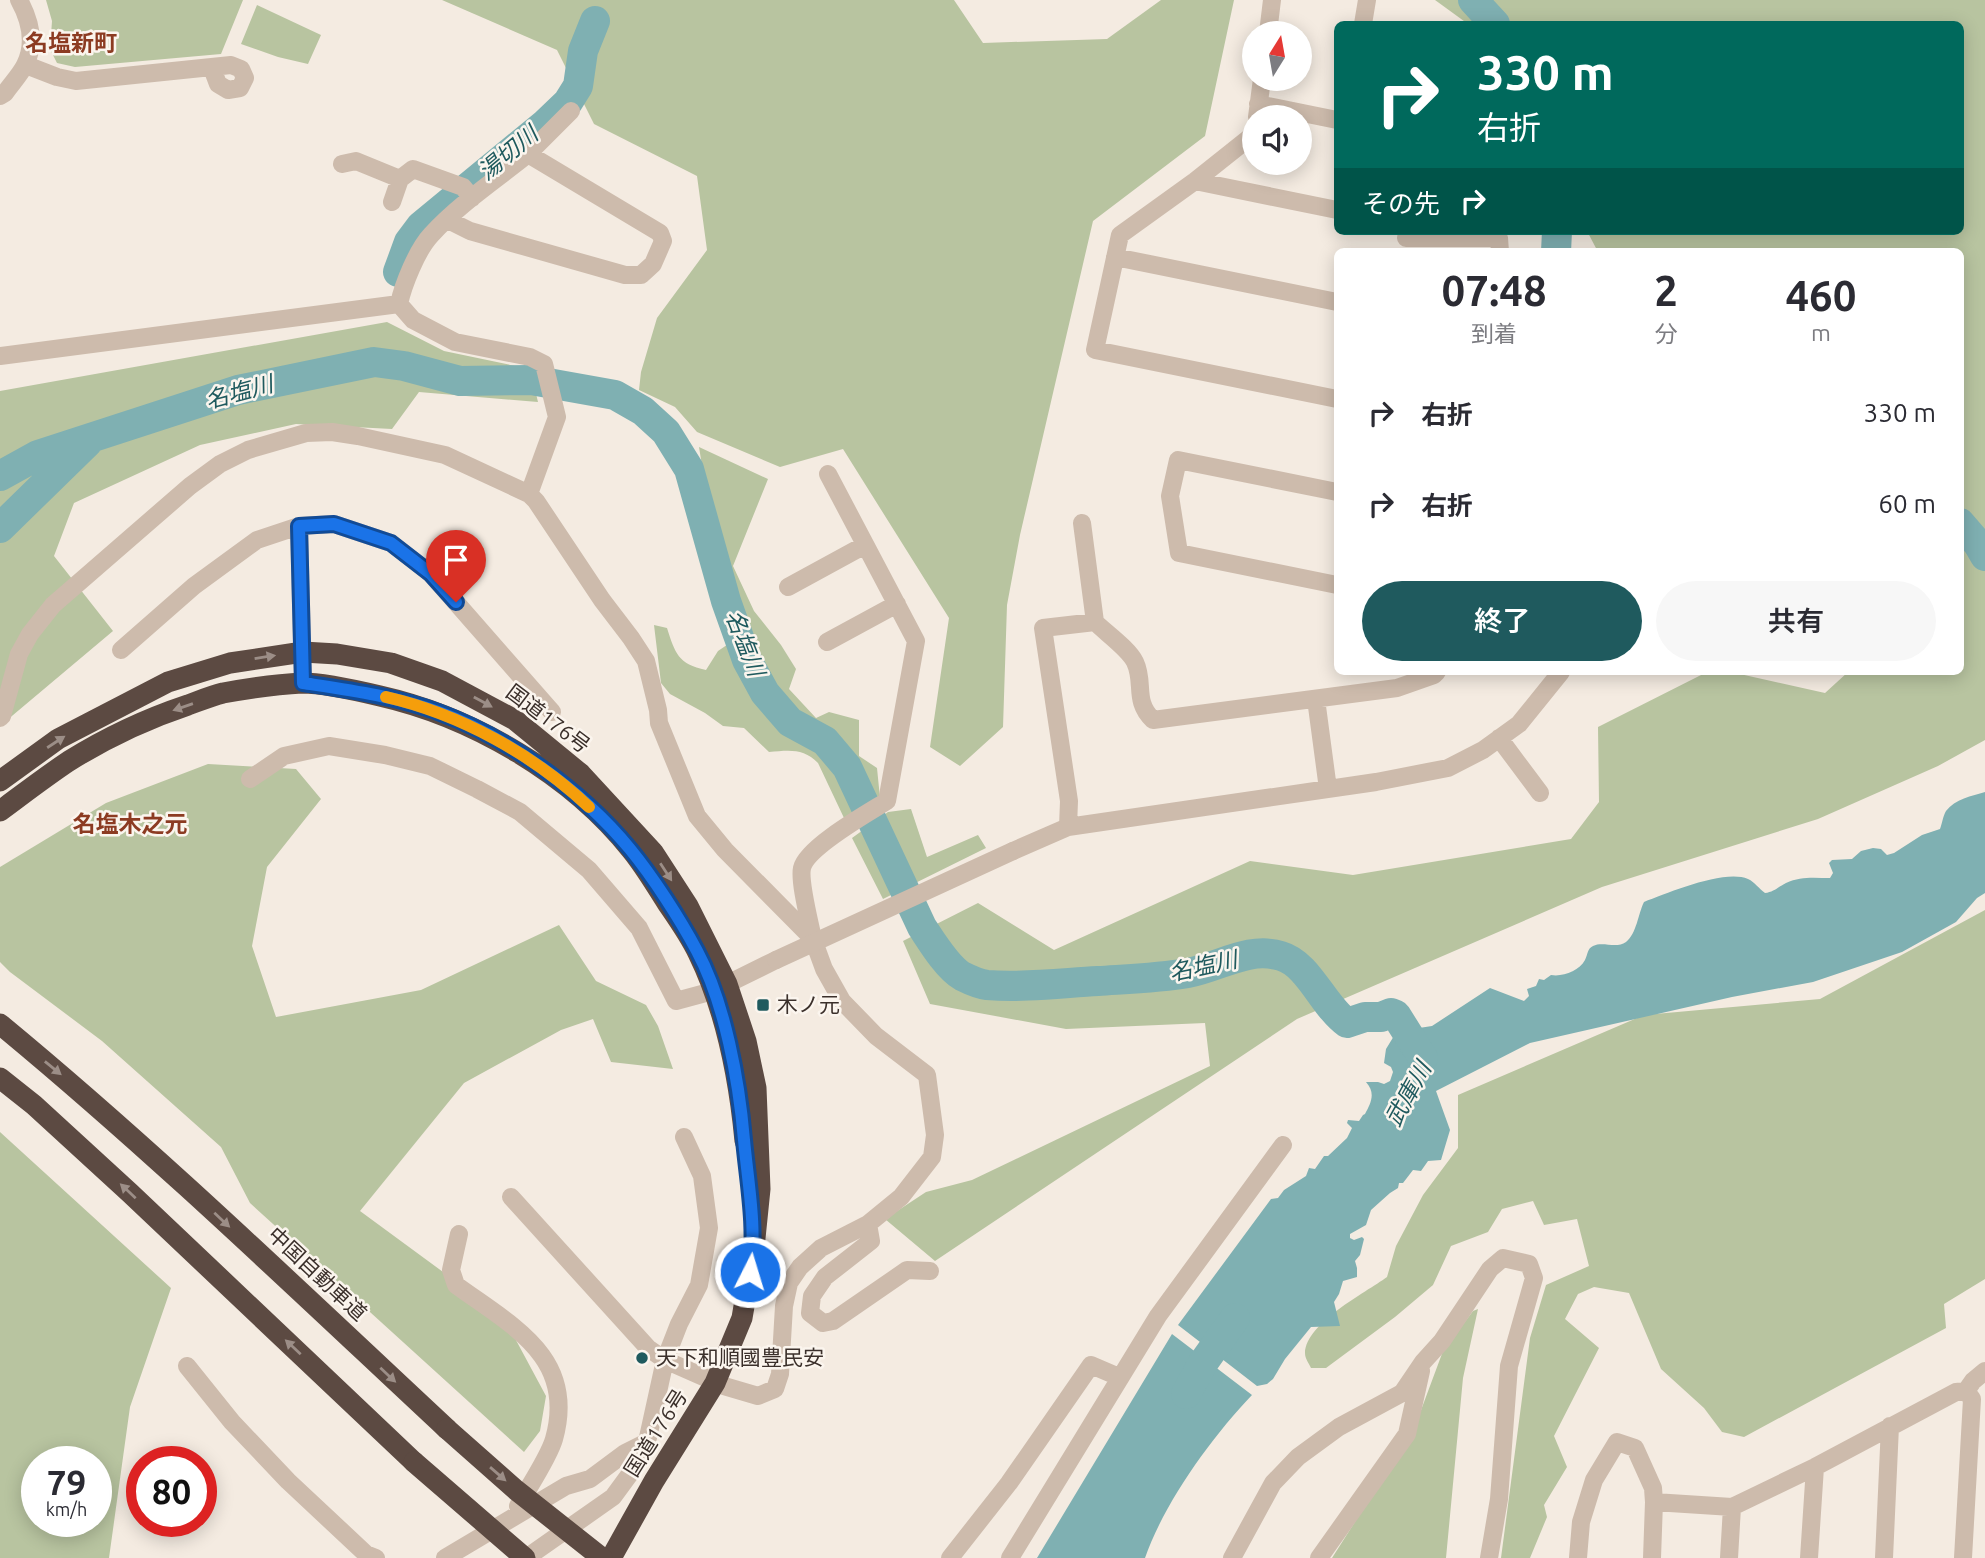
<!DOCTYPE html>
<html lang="ja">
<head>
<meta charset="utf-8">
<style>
	:root { --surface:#fff; --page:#f7f7f7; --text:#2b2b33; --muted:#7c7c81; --accent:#1f5a5e }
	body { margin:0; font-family:Ubuntu,"Noto Sans JP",sans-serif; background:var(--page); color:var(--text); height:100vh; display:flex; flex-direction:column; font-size:26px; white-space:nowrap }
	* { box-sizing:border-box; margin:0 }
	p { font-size:23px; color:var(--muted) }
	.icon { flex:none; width:38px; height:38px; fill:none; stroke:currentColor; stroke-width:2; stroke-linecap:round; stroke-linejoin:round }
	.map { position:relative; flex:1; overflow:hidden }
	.details { position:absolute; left:1334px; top:248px; width:630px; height:427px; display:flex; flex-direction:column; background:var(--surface); border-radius:10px; box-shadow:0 4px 18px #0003 }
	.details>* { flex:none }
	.guide { position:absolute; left:1334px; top:21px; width:630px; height:214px; border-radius:10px; box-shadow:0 4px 18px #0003; background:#00695c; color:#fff; overflow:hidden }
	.needle { width:46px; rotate:11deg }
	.fabs { position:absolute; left:1242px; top:21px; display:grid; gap:14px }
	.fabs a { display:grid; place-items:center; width:70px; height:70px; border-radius:50%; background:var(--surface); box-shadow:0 4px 18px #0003; font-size:35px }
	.speed { position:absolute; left:21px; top:1446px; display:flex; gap:14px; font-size:35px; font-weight:700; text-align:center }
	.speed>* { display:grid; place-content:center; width:91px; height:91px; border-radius:50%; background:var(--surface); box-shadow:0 4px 18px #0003; line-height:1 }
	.speed small { font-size:18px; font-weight:400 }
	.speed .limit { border:10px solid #d22; background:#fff; color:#111 }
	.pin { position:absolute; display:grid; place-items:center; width:60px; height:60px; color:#fff; margin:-72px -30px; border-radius:50% 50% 50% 0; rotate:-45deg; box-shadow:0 0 7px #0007 }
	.pin .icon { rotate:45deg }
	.me { position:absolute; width:77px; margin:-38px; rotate:5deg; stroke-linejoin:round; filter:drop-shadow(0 0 5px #0008) }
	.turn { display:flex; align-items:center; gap:24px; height:147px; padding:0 28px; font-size:32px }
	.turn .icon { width:91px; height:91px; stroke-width:2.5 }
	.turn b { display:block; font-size:49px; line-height:60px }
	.then { display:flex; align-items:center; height:66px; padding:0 28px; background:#0003; gap:14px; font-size:26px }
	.eta { display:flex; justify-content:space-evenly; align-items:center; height:119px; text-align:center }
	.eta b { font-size:42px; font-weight:600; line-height:49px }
	.cta { display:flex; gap:14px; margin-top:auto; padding:14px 28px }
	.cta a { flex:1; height:80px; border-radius:42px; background:var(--accent); color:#fff; font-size:28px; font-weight:600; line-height:80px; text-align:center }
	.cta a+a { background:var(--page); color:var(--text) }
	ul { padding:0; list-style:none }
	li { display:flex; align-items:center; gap:21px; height:91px; padding:0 28px }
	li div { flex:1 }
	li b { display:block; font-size:26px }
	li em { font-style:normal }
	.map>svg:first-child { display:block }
	.green { fill:#b8c4a0; fill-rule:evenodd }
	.water { fill:#7fb0b2 }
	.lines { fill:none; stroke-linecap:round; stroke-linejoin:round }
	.river { stroke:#7fb0b2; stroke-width:30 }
	.minor { stroke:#cdbbac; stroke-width:18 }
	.highway { stroke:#5c4a42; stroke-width:21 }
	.minor-bridge { stroke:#cdbbac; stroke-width:18 }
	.highway-bridge { stroke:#5c4a42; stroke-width:21 }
	.oneway { fill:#9c8e87 }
	.route-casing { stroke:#114b97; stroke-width:18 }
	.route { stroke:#1a73e8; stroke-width:12 }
	.slow { stroke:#f59e0b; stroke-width:12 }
	.poi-dot { fill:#1f5a5e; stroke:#fbf5ee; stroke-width:2.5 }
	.labels { text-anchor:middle; stroke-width:5; stroke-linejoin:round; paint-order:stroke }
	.street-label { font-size:21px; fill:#3b302b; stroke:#fbf5ee }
	.poi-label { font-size:21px; fill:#3b302b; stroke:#fbf5ee; text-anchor:start }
	.neighbourhood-label { font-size:23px; font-weight:bold; fill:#8c3b22; stroke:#fbf5ee }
	.water-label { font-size:23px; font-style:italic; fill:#1f5a5e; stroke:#fbf5ee }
</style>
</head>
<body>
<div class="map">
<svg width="1985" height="1558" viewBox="0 0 1985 1558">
	<rect width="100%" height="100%" fill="#f4ebe1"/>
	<!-- green -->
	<path class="green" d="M 46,0 L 243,0 L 221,54 L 75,67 L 57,63 L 50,49 L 52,21 Z
		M 442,0 L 954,0 L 983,43 L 1107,39 L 1161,0 L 1234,0 L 1205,136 L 1093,221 L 1020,535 L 1007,605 L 1003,727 L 960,766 L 930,747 L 949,618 L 843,449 L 780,467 L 697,432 L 675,407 L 639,390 L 641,372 L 657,318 L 707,250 L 697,176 L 594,124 L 557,50 Z
		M 1435,0 L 1985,0 L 1985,740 L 1938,766 L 1818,819 L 1602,887 L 1297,1019 L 935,1261 L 885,1219 L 926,1192 L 972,1180 L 1210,1066 L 1205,1023 L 1066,1029 L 930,1004 L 903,941 L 978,903 L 1054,950 L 1250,861 L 1353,875 L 1571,839 L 1599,802 L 1598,727 L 1707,672 L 1731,672 L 1825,693 L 1848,672 L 1960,672 L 1960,252 L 1598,252 L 1587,231 L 1960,231 L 1960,24 L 1468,24 Z
		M 257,5 L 321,35 L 308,64 L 278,57 L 241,44 Z
		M 387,322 L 444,351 L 530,369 L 538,402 L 419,392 L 392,429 L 296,424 L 200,445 L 74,503 L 54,556 L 113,631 L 0,726 L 0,391 Z
		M 699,447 L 768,479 L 733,566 L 754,611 L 781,645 L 796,669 L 789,689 L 816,718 L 829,712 L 859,720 L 859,756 L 877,768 L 880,798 L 844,818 L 818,763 C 804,748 789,750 769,752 L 744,728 L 723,726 L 705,713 L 670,694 L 661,683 L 654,625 L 667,628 C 675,653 678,664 706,670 L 718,651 L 749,630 L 726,570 L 709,509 Z
		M 208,764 L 296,769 L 321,799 L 267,867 L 252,946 L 276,1017 L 421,990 L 559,925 L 596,981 L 646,1005 L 658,1026 L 673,1069 L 611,1062 L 593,1019 L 561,1030 L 464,1083 L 360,1211 L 503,1316 L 546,1396 L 540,1431 L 524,1452 L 250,1203 L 221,1147 L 102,1041 L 10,972 L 0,962 L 0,867 L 106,803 Z
		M 911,809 L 927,857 L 978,835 L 986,848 L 883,899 L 852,838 L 888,812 Z
		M 1985,910 L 1985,1279 L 1944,1304 L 1946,1328 L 1744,1437 L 1722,1432 L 1704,1408 L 1661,1369 L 1629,1293 L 1594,1287 L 1578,1294 L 1565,1319 L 1599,1348 L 1554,1436 L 1567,1467 L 1544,1505 L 1547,1517 L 1530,1558 L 1501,1558 L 1530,1338 L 1546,1285 L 1589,1266 L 1577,1219 L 1544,1225 L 1533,1201 L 1502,1209 L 1488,1232 L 1451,1246 L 1433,1285 L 1395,1317 L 1326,1368 L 1311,1368 C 1309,1363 1305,1359 1305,1353 C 1306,1323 1365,1293 1387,1277 L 1396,1246 L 1423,1195 L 1458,1148 L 1458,1095 L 1644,1015 L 1820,999 Z
		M 0,1132 L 171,1288 L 130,1407 L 109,1558 L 0,1558 ZM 37,1461 L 96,1461 L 96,1521 L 37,1521 Z
		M 1478,1309 L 1463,1378 L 1446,1558 L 1332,1558 L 1414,1429 L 1443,1351 L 1473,1311 Z"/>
	<!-- water -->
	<path class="water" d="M 1985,792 L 1985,893 L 1977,898 L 1956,922 L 1902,952 L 1813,982 L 1732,997 L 1530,1043 L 1436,1091 L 1450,1130 L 1441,1160 L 1428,1161 L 1421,1171 L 1413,1170 L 1403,1183 L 1399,1183 L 1398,1188 L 1390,1193 L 1371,1210 L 1366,1225 L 1350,1234 L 1350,1238 L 1354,1240 L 1362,1237 L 1364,1239 L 1360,1255 L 1355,1261 L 1357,1268 L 1357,1277 L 1343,1281 L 1339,1294 L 1334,1302 L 1340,1326 L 1311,1327 L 1285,1359 L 1273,1379 L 1267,1384 L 1257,1386 L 1178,1325 L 1271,1199 L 1278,1198 L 1284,1190 L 1306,1176 L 1309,1168 L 1315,1169 L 1324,1156 L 1328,1156 L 1347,1138 L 1352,1128 L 1347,1123 L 1348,1120 L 1359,1121 L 1363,1115 L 1365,1114 C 1371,1103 1376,1093 1366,1082 L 1378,1082 L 1384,1084 L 1390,1081 L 1393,1072 L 1391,1067 L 1384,1063 L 1386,1049 L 1397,1031 L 1398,1026 C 1407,1021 1411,1023 1419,1028 L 1432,1026 L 1490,988 L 1524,1001 L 1529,996 L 1527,989 L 1536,986 L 1539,979 L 1544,980 L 1551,975 C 1563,977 1579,971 1585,960 C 1588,954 1587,949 1593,946 C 1603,941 1616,949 1626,942 C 1637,933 1638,914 1644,902 C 1668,893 1724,869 1748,879 C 1755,882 1759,889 1765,893 C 1774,892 1778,887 1786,883 C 1801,876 1814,878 1830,878 L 1833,873 L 1829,863 L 1832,860 L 1852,859 L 1861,851 L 1873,848 L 1881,849 L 1887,855 L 1894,853 L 1922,835 L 1940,829 C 1942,824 1943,816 1946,811 C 1955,799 1972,796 1985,792 Z
		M 1172,1334 L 1252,1395 C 1211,1438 1164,1503 1145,1558 L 1037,1558 Z"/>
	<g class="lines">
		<!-- river -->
		<path class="river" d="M 1473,0 L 1495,24
			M 1556,252 L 1557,231
			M 398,272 L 409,242 L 421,226 L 545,124 L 568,102 L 578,86 L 583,51 L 595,21
			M 0,476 L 38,455 L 238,390 L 374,362 L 404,366 L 460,381 L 531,380 L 615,395 L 643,411 L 666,432 L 689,469 L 726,601 L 747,660 L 765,693 L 790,722 L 825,741 L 847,767 L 922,927 C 932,942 947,967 962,976 C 970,980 979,984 987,985 C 1024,988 1062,983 1098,981 C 1128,979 1159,978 1188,973 C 1220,967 1248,946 1281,956 C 1309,964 1323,1006 1347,1023 L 1365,1017 L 1381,1017 L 1391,1013 L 1396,1015 L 1423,1058
			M 1960,523 L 1978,544 L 1985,556
			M 0,528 L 87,443
			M 1186,1394 L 1203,1363 L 1235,1318"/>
		<!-- minor -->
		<path class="minor" d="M 1363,24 L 1367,0
			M 1268,33 L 1272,0
			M 26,65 L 57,77 L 76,81 L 231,65 L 241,69 L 245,78 L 240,88 L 228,90 L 218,84 L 212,68
			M 0,96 L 5,93 C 11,84 20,75 25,65 C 36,43 30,20 19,0
			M 1258,104 L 1337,120
			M 1257,117 L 1262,79
			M 1255,132 L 1254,134 L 1195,181 L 1120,235 L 1095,350 L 1337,399
			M 528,154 L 571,111
			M 342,164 L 356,161 L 400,179
			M 1195,181 L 1337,210
			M 392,202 L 400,179 L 413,169 L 463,187 L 472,198
			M 1406,238 L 1499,238 L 1500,252
			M 1115,257 L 1337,302
			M 399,304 C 403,285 417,250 431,235 C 458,205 497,179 528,154 L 660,233 L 663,241 L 653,264 L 641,275 L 625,275 L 470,231 L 448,220
			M 399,304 L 413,320 L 455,342 L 530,357 L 544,364 L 557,417 L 529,494
			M 0,356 L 399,304
			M 1337,492 L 1178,460 L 1170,496 L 1179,553 L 1337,585
			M 1082,523 L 1095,622
			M 299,526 L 303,683
			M 788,587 L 865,545
			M 827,642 L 897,604
			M 121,650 L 194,586 L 257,540 L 299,526 L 334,524 L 391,543 L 431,574 L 552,712
			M 1316,699 L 1328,789
			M 0,718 L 2,716 L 19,654 L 30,634 L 53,605 L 190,486 L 220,464 L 248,450 L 306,433 L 332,432 L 358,436 L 445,455 L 529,494 L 536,501 L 602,600 L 631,638 L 646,661 L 658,710 L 659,723 L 697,816 L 725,850 L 813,939 L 824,969 L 842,1001 L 876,1036 L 927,1075 L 935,1135 L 932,1157 L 901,1197 L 868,1224 L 821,1248 L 800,1267 L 789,1283 L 784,1306 L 780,1374 L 775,1389 L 758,1396 L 724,1386 L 665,1360 L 647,1442 L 625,1453 L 590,1479 L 566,1486 L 445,1558
			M 1499,738 L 1540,793
			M 250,779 L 284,756 L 329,746 L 385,755 L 430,766 L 477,789 L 520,812 L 589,870 L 639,928 L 676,1001 L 713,991 L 776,960
			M 1068,827 L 1069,801 L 1043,628 L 1095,622 C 1106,633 1129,649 1135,662 C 1145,683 1133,701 1153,720 L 1397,688 L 1434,675 L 1437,672
			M 1013,851 L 1068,827 L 1376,782 L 1448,768 L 1483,750 L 1519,724 L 1561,672
			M 813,939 C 810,923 799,882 802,868 C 807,847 868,813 887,801 L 916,641 L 828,474
			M 511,1197 L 648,1348 L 665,1360 L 679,1324 L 699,1285 L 709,1228 L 702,1176 L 684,1137
			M 868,1224 L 871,1241 L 825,1277 L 812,1296 L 810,1313 L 823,1323 L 833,1321 L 907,1270 L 930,1271
			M 459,1234 L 451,1270 L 456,1285 C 512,1326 577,1357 554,1439 C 549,1457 528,1488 518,1506
			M 187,1366 L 232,1422 L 288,1481 L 366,1554 L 376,1558
			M 1966,1391 L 1973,1381 L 1985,1371
			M 526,1558 L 613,1497 L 635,1467 L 647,1442
			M 950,1558 L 1009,1483 L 1091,1365 L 1119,1377
			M 1010,1558 L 1158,1316 L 1283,1145
			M 1232,1558 L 1273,1483 L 1298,1457 L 1339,1427 L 1402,1393 L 1423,1362 L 1442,1341 L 1490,1269 L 1503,1258 L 1529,1264 L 1534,1278 L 1509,1366 L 1499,1499 L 1489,1558
			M 1319,1558 L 1407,1434 L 1421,1371
			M 1578,1558 L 1581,1522 L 1594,1480 L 1617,1442 L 1635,1448 L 1653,1488 L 1654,1502
			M 1652,1558 L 1654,1502 L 1732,1507 L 1815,1467 L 1956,1392 L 1966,1391 L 1972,1399 L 1963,1558
			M 1729,1558 L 1732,1507
			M 1809,1558 L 1815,1467
			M 1884,1558 L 1890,1426"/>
		<!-- highway -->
		<path class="highway" d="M 0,781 L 58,739 L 168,682 L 230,663 L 303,652 L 337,654 L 391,663 L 442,681 L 515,720 L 581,774 L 653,852 L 688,906 L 727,984 L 746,1041 L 756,1088 L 760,1189 L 754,1248 L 742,1318 L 715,1383 L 654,1481 L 611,1558
			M 0,811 C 23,794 45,777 69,761 C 106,738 146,719 188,705 C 199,701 211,696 223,693 C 245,689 279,684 302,683 C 322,683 359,691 380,696 C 473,717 572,775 632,851 C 645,867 656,886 667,903 C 678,919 690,936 698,953 C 726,1010 739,1078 745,1141
			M 0,1024 C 155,1152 300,1292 447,1429
			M 0,1078 L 34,1105 L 130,1193 L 414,1462"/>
		<!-- minor-bridge -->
		<path class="minor-bridge" d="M 776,960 L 1013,851"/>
		<!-- highway-bridge -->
		<path class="highway-bridge" d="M 447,1429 L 516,1490 L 602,1558
			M 414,1462 L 525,1558"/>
	</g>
	<!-- one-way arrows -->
	<defs><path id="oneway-solid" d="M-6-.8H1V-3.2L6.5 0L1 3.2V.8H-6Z" transform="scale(1.75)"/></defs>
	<g class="oneway">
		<use href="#oneway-solid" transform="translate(265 657) rotate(-9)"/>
		<use href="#oneway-solid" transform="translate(483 702) rotate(29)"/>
		<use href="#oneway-solid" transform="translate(183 707) rotate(161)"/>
		<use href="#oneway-solid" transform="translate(56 742) rotate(-33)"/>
		<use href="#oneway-solid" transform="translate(666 872) rotate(57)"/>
		<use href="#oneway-solid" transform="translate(53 1068) rotate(39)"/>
		<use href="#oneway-solid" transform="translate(128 1191) rotate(-137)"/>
		<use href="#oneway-solid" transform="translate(222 1220) rotate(43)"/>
		<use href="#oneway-solid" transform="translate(293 1347) rotate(-137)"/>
		<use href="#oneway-solid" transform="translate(388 1375) rotate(43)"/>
		<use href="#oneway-solid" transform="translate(498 1474) rotate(41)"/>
	</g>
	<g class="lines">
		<defs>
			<path id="route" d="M 456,602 L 431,574 L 391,543 L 334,524 L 299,526 L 303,683 C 349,690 394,696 438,712 C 509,738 582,791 630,849 C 653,877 680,919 697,951 C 725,1003 739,1081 744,1140 C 748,1183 757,1229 750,1272"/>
		</defs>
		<!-- route casing -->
		<use href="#route" class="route-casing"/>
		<!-- route -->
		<use href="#route" class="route"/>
		<!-- slow -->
		<path class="slow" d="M 386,697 C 460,714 533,754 589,807"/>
	</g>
	<!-- markers -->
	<g class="poi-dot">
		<rect x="756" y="998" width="14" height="14" rx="3.5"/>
		<circle cx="642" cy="1358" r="7"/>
	</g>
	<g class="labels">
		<!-- street labels -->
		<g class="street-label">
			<text transform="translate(548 719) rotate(37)" y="7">国道176号</text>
			<text transform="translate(317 1274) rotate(43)" y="7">中国自動車道</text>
			<text transform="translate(656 1433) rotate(-58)" y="7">国道176号</text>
		</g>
		<!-- poi labels -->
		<g class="poi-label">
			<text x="777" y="1012">木ノ元</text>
			<text x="656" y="1365">天下和順國豊民安</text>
		</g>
		<!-- neighbourhood labels -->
		<g class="neighbourhood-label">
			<text x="71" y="51">名塩新町</text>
			<text x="130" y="832">名塩木之元</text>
		</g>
		<!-- water labels -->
		<g class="water-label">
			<text transform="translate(508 153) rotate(-40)" y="8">湯切川</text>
			<text transform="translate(239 392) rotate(-15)" y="8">名塩川</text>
			<text transform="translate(745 643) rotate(69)" y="8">名塩川</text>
			<text transform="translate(1203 966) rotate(-12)" y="8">名塩川</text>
			<text transform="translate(1408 1094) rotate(-61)" y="8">武庫川</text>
		</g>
	</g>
</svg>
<div class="fabs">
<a><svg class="needle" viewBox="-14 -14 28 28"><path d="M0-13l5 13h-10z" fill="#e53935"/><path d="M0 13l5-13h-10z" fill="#7c7c81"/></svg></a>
<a><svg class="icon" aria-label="sound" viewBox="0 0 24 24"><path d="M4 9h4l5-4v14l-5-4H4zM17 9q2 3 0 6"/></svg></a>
</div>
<div class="speed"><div>79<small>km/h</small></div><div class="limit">80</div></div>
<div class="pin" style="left:456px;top:602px;background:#d93025"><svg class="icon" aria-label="arrive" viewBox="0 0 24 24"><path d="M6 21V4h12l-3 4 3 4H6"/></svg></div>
<svg class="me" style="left:750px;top:1272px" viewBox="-20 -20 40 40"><circle r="17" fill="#1a73e8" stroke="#fff" stroke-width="3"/><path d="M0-11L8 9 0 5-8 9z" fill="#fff"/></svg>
<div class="guide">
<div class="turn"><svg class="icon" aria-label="right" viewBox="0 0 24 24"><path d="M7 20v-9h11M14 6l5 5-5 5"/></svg><div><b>330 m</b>右折</div></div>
<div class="then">その先<svg class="icon" aria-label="right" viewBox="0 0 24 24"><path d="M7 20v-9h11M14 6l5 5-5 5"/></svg></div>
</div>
<section class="details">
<div class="eta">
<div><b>07:48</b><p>到着</p></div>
<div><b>2</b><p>分</p></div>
<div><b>460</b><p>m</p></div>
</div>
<ul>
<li><svg class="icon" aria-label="right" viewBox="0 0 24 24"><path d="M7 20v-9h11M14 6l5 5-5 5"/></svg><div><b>右折</b></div><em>330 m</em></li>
<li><svg class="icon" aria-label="right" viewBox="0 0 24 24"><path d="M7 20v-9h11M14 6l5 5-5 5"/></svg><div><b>右折</b></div><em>60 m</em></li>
</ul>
<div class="cta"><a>終了</a><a>共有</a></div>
</section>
</div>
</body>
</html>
